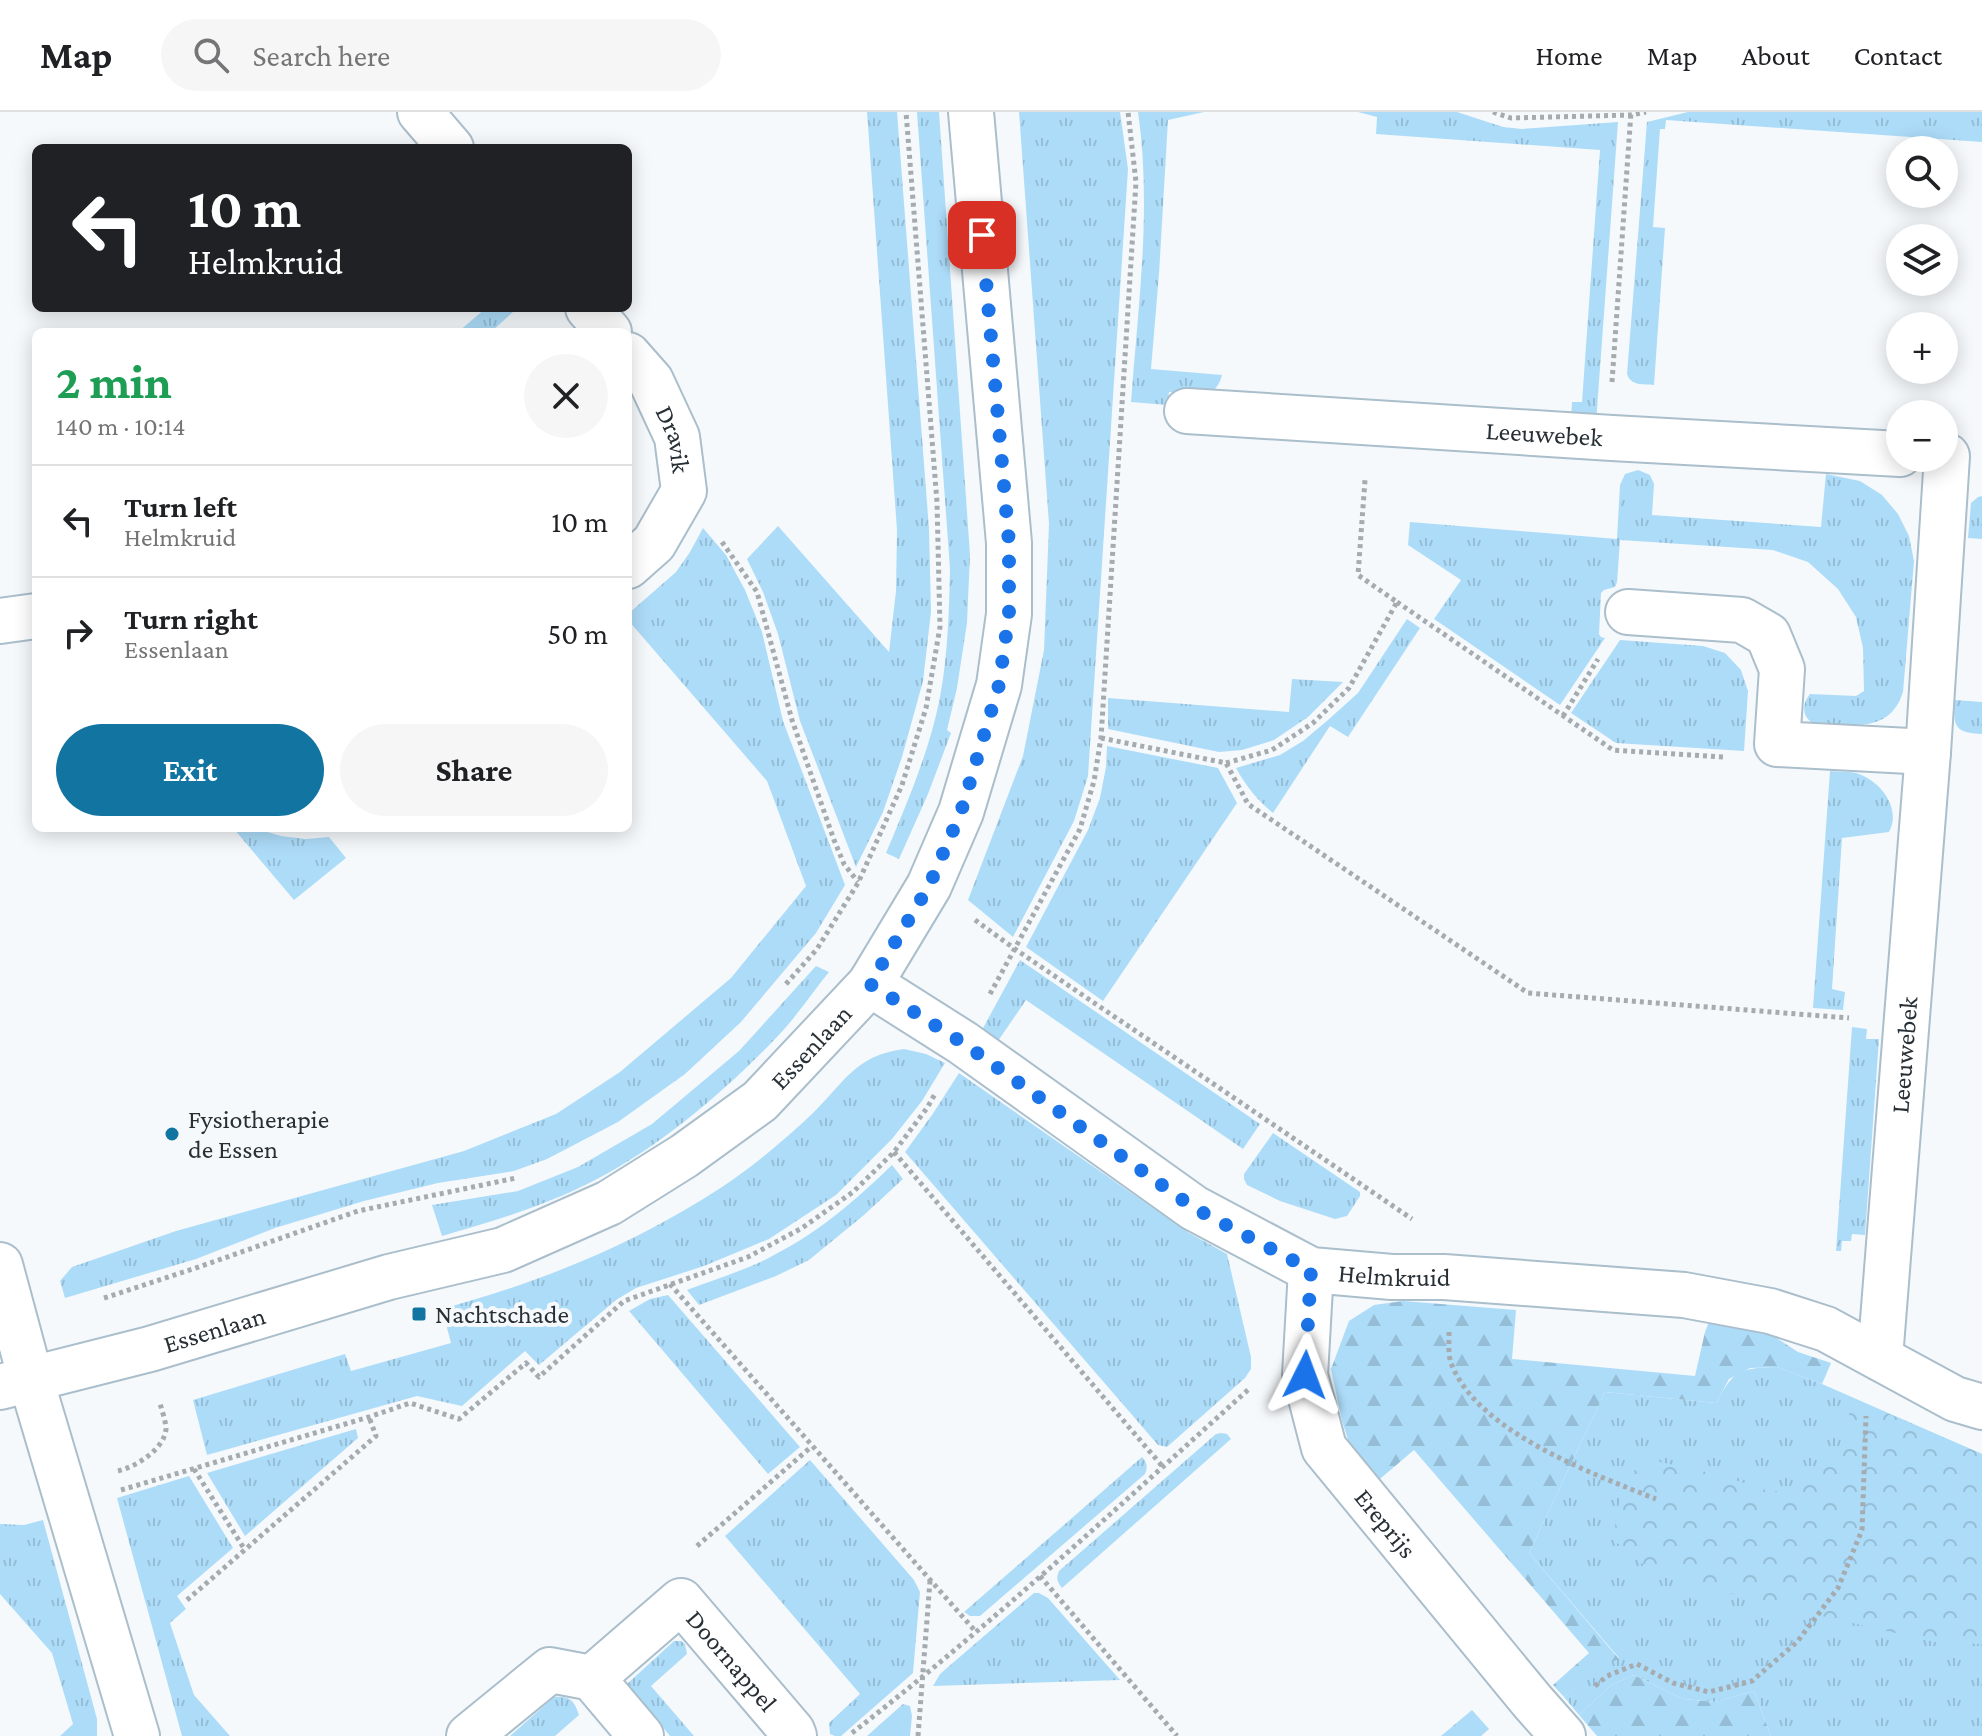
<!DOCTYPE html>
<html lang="en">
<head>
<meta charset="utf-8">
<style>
	:root { --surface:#fff; --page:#f6f6f6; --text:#202124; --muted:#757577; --line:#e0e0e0; --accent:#1174a1 }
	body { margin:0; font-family:"Crimson Pro",serif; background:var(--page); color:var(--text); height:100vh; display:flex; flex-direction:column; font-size:30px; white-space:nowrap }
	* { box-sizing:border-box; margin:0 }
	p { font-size:26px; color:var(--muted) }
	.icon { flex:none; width:44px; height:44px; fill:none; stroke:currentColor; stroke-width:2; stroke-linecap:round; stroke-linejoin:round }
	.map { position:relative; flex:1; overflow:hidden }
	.sheet { position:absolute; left:32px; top:216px; width:600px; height:504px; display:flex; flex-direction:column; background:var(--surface); border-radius:12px; box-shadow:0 4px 20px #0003 }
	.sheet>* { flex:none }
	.guide { position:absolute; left:32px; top:32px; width:600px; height:168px; border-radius:12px; box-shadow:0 4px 20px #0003; background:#202124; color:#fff; overflow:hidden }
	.controls { position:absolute; left:1886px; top:24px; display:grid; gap:16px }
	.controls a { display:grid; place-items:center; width:72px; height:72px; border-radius:50%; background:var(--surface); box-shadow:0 4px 20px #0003; font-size:40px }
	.pin { position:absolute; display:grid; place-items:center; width:68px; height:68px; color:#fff; margin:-34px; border-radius:16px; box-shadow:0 4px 12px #0006 }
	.me { position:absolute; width:88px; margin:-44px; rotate:3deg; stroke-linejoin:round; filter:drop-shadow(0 0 6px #0008) }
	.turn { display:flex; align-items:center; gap:28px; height:168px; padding:0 24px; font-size:36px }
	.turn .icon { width:104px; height:104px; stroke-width:2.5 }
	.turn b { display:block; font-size:56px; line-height:68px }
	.round { display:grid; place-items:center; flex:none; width:84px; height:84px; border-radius:42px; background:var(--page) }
	.overview { display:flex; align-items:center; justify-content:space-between; height:136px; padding:0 24px }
	h1 { font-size:48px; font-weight:700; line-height:60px; color:#1e9e55 }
	.button { display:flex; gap:16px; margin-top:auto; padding:16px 24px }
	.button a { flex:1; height:92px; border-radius:48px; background:var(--accent); color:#fff; font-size:32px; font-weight:700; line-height:92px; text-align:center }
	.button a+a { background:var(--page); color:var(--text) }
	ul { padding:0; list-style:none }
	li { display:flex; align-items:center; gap:24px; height:112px; padding:0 24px; border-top:2px solid var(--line) }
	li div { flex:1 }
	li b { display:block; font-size:30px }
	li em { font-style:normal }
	header { display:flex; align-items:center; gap:48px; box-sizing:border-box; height:112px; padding:0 40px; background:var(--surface); border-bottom:2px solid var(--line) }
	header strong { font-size:38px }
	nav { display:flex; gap:44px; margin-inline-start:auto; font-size:28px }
	.search { width:560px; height:72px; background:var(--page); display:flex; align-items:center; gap:20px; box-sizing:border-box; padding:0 28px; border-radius:44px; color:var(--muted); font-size:30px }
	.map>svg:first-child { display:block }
	.grass { fill:url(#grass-tufts) }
	.forest { fill:url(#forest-firs) }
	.park { fill:url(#park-crowns) }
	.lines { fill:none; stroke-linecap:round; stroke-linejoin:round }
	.minor-casing { stroke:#aabecb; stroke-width:48 }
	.tertiary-casing { stroke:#aabecb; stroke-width:48 }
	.path { stroke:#a5abaf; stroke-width:5; stroke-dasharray:4 4; stroke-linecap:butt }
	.minor { stroke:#fff; stroke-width:44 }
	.tertiary { stroke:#fff; stroke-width:44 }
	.route { stroke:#1a73e8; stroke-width:14; stroke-dasharray:0 25.2 }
	.poi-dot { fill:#1174a1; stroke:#f5f9fc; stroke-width:3 }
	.labels { text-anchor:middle; stroke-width:8; stroke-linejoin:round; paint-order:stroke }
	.street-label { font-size:26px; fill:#283035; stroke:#f5f9fc }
	.poi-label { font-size:26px; fill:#283035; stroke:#f5f9fc; text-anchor:start }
</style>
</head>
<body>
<header>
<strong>Map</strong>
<div class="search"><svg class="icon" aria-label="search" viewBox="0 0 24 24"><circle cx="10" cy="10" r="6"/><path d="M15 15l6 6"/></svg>Search here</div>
<nav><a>Home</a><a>Map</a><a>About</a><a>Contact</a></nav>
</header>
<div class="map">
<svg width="1982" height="1624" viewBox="0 0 1982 1624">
	<defs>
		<pattern id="grass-tufts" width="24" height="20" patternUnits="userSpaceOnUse" patternTransform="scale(2)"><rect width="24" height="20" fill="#addcf9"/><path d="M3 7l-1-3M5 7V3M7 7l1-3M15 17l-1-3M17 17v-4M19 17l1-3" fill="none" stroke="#95bdd6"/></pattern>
		<pattern id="forest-firs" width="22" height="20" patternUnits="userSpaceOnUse" patternTransform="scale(2)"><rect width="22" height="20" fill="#addcf9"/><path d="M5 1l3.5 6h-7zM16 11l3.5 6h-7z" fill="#95bdd6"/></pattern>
		<pattern id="park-crowns" width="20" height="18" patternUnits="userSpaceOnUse" patternTransform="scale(2)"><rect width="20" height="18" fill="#addcf9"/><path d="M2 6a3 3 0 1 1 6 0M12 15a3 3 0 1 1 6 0" fill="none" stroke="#95bdd6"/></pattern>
	</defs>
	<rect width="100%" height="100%" fill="#f5f9fc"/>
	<!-- grass -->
	<path class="grass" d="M 867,0 L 897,0 L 929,417 L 931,500 L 923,569 L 902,645 L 883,700 L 856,755 L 800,609 L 778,522 L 763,480 L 747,447 L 778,414 L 889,540 L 896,479 L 897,418 Z
		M 917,0 L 939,0 L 970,443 L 967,511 L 957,576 L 947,618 L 951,621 L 928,682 L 899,747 L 886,741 C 907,691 930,638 940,585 C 948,542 949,500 950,457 Z
		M 1019,0 L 1120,0 L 1128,57 L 1088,664 L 1074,709 L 1013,825 L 968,788 L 1023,644 L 1044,538 L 1049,412 Z
		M 1138,0 L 1204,0 L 1168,8 L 1159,162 L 1151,257 L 1222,263 C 1215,291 1191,282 1169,280 L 1168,293 L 1131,290 C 1138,194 1152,96 1138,0 Z
		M 1358,0 L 1457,0 L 1503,15 L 1522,17 L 1618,10 L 1596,311 L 1571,309 L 1572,290 L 1582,290 L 1600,38 L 1376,22 L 1377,5 Z
		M 1688,0 L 1982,0 L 1982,30 L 1666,8 L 1665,17 L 1660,17 L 1653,115 L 1665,116 L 1654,273 C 1643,272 1631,274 1627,262 L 1647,10 Z
		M 486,196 L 511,196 L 514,199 L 491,220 L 458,220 Z
		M 1638,358 L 1650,363 L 1654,372 L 1652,403 L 1821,415 L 1826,362 L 1860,369 L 1882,383 L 1898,402 L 1909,424 L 1914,449 L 1903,580 C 1889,624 1848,612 1811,610 C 1802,603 1802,591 1810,582 L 1856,584 L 1864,579 L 1863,536 L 1856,505 L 1838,477 L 1808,450 L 1773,438 L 1620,428 L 1617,470 L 1615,475 L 1604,478 L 1601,481 L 1599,522 L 1601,525 L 1605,526 L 1560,593 L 1434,507 L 1461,468 L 1408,433 L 1410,410 L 1617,427 L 1620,373 L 1625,362 Z
		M 1982,384 L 1982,427 L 1968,426 L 1971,391 L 1978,385 Z
		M 703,416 L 726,443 L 745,478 L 762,520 L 783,609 L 845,773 L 816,821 L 741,910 L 685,962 L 618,1010 L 547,1047 L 514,1059 L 438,1071 L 364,1089 L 275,1116 L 196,1147 L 65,1186 L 60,1169 L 72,1155 L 176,1119 L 464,1039 L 556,1002 L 620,960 L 731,866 L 806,774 L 767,669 L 628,508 L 628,502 L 676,460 L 690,440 Z
		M 1407,507 L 1420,516 L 1348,625 L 1330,614 L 1273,701 C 1257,688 1246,674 1236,656 L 1280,643 L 1303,629 L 1328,608 L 1358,581 Z
		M 1620,528 L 1703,534 L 1725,541 L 1741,558 L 1748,579 L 1744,639 L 1616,631 L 1571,601 Z
		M 1292,567 L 1343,570 L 1308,605 L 1274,628 L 1242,638 L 1219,640 L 1108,617 L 1108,586 L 1289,600 Z
		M 1955,588 L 1982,590 L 1982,622 C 1954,621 1953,614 1955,588 Z
		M 1107,634 L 1218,656 L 1237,691 L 1103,889 L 1026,835 L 1088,718 L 1100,686 L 1106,655 Z
		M 1830,659 C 1838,660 1848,659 1856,661 C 1880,668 1902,696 1889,720 L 1842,726 L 1832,877 L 1845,880 L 1843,898 L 1813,896 Z
		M 235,716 L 254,716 L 281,724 L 306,727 L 329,725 L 346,746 L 294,788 L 234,717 Z
		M 1020,848 L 1260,1012 L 1243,1037 L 1026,888 L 998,929 L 982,918 Z
		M 816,854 L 829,860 C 811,882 795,907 775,927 C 725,979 662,1033 597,1067 C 548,1093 494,1109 442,1124 L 432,1093 L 518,1079 L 578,1055 L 652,1012 L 739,939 Z
		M 1852,915 L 1867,917 L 1866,927 L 1879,927 L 1865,1123 L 1852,1122 L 1851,1129 L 1842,1129 L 1841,1139 L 1836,1139 Z
		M 904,937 L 926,942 L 945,951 L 922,989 L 892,1027 L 836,1083 L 769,1127 L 704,1154 L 636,1176 L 616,1188 L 539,1253 L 525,1239 L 462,1294 L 417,1284 L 207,1343 L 193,1288 L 345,1242 L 351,1259 L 451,1231 L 442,1197 C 541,1170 635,1132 722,1075 C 754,1054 784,1028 812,1002 C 845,970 854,944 904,937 Z
		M 959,961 L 1189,1121 L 1227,1142 L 1251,1245 L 1251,1257 L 1245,1266 L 1167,1335 L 1158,1333 L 905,1040 L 932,1003 Z
		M 1273,1021 L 1360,1080 L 1360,1084 L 1347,1104 L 1335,1107 L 1280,1089 L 1247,1073 L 1244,1067 L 1244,1062 Z
		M 892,1053 L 903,1067 L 864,1103 L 809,1148 L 776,1164 L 699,1193 L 687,1178 C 715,1167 747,1158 774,1143 C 819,1120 856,1088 892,1053 Z
		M 668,1183 L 800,1335 L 768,1362 L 629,1199 L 650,1187 Z
		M 1777,1255 L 1822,1272 L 1982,1342 L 1982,1624 L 1771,1624 L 1754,1579 L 1715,1590 L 1683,1587 L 1634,1563 L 1611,1573 L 1579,1603 L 1564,1585 L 1600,1554 L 1619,1546 L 1529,1441 L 1605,1280 L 1716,1291 C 1734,1258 1739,1256 1777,1255 Z
		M 356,1317 L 358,1326 L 245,1424 L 207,1361 Z
		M 1221,1321 L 1227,1322 L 1231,1327 L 1062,1476 C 1057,1470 1056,1466 1059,1459 L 1216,1322 Z
		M 1142,1345 C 1147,1351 1148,1354 1145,1362 L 980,1504 L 970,1504 L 964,1500 Z
		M 810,1348 L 914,1468 L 920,1480 L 913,1561 L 841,1624 L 835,1624 L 830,1622 L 829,1611 L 860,1582 L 725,1424 Z
		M 189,1364 L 233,1436 L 177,1484 L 186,1497 L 170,1511 L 194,1583 L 230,1624 L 182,1624 L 117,1386 Z
		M 43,1408 L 97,1607 L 97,1624 L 60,1624 L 73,1612 L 52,1541 L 0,1482 L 0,1412 L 24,1413 Z
		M 1034,1481 L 1039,1481 L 1048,1486 L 1120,1568 L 933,1574 L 940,1562 Z
		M 674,1529 L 681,1529 L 685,1532 L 687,1542 L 651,1574 L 694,1624 L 670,1624 L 627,1572 Z
		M 554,1585 C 570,1584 574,1588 579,1603 L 555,1624 L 510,1624 Z
		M 903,1592 L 910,1594 L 912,1604 L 910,1624 L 867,1624 Z
		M 1472,1598 L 1489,1617 L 1481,1624 L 1441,1624 Z"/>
	<!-- forest -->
	<path class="forest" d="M 1403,1189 L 1516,1198 L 1512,1247 L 1695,1264 L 1705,1220 L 1709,1210 L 1760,1213 L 1778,1227 L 1798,1240 L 1831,1251 L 1822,1272 L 1777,1255 L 1750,1256 L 1729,1267 L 1716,1291 L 1605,1280 L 1529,1441 L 1619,1547 L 1600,1555 L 1564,1585 L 1553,1573 L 1589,1541 L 1414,1338 L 1374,1372 L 1354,1346 L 1342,1309 L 1331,1257 L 1349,1209 L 1374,1193 Z
		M 1634,1563 L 1683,1587 L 1715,1590 L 1754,1579 L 1771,1624 L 1597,1624 L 1579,1603 L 1611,1573 Z"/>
	<!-- park -->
	<path class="park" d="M 1854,1287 L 1982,1342 L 1982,1532 L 1935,1530 L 1752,1488 L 1645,1454 L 1616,1430 L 1615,1407 L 1627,1361 L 1660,1350 L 1719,1363 L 1772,1380 L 1809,1372 L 1837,1341 Z"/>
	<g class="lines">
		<defs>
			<g id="minor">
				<path d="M 420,0 L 451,36"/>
				<path d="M 588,196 L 609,220"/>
				<path id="s1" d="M 628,243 L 651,269 L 677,325 L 684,379 L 654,431 L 628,454"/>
				<path id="s2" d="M 1187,299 L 1612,326 L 1900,342"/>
				<path d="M 1628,500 L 1742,508 L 1768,523 L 1782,557 L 1777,632 L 1928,640"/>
				<path d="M 0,509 L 36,504"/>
				<path id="s3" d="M 870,872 L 963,931 L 1194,1096 L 1311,1158 L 1392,1165 L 1444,1165 L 1684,1183 L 1770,1199 L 1826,1217 L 1955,1287 L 1982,1295"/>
				<path d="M 0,1153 L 31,1268 L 137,1624"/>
				<path id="s4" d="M 1311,1158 L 1305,1263 L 1324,1336 L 1532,1589 L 1563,1624"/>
				<path id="s5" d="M 1880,1246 L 1928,640 L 1947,344"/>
				<path id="s6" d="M 592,1566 L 681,1489 L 792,1619 L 794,1624"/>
				<path d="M 469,1624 L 550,1558 L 592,1566 L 641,1624"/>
			</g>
			<g id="tertiary">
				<path id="s7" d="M 0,1275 L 150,1237 L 389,1165 L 503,1138 L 609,1091 L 684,1044 L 760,989 L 870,872 L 929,774 L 961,700 L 999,573 L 1009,502 L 1009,431 L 971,0"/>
			</g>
		</defs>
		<!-- minor casing -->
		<use href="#minor" class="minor-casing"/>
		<!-- tertiary casing -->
		<use href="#tertiary" class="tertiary-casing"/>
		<!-- path -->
		<path class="path" d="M 1493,0 L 1511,6 L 1631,3 L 1646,0
			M 1612,270 L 1631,0
			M 722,430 L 757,480 L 792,608 L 834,728 L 844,752 L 858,770
			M 1397,490 L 1613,638 L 1724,645
			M 1563,604 L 1598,547
			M 1101,626 L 1226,651 L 1248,692 L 1528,881 L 1849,906
			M 1226,651 L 1272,638 L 1313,611 L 1349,576 L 1397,490 L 1358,463 L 1365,368
			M 975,808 L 1015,837 L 1412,1107
			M 786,872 L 817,837 L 858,771 L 902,673 L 926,596 L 940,515 L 937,390 L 906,0
			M 990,882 L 1080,717 L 1094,669 L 1101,626 L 1136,70 L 1128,0
			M 894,1040 L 1163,1355
			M 670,1172 L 976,1520
			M 104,1186 L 193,1157 L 358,1099 L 516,1066
			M 1449,1220 C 1449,1230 1448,1242 1451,1251 C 1477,1320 1593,1362 1656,1387
			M 194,1357 L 245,1438
			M 118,1359 C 135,1355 164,1338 166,1317 C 166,1310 162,1299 160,1291
			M 121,1378 L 369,1305 L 410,1291 L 459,1307 L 526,1251 L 539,1265 L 624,1189 L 748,1145 L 802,1116 L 853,1080 L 894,1040 L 927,996 L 935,982
			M 697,1434 L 811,1335
			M 1040,1464 L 1177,1624
			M 187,1488 L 376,1324 L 369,1305
			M 1595,1574 L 1607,1564 L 1637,1552 L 1673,1571 L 1709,1580 L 1752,1569 L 1797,1530 L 1838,1476 L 1862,1418 L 1866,1304
			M 852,1621 C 990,1514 1119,1394 1249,1277
			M 918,1624 L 930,1469"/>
		<!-- minor -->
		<use href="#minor" class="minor"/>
		<!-- tertiary -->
		<use href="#tertiary" class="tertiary"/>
	</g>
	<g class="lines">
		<!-- route -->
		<path class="route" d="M 982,123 L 1009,431 L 1009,502 L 999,573 L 961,700 L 929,774 L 870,872 L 963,931 L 1194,1096 L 1311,1158 L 1305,1263"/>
	</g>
	<!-- markers -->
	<g class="poi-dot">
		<circle cx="172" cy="1022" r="8"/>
		<rect x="411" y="1194" width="16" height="16" rx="4"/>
	</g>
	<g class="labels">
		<!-- street labels -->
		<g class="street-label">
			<text dy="9" stroke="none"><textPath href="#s2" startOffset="358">Leeuwebek</textPath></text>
			<text dy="9" stroke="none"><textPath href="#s1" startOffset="98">Dravik</textPath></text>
			<text dy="9" stroke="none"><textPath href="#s7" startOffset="894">Essenlaan</textPath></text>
			<text dy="9" stroke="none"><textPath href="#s5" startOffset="304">Leeuwebek</textPath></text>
			<text dy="9" stroke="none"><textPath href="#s3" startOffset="610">Helmkruid</textPath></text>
			<text dy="9" stroke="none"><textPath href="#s7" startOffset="222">Essenlaan</textPath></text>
			<text dy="9" stroke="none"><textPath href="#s4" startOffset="278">Ereprijs</textPath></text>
			<text dy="9" stroke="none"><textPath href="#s6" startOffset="196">Doornappel</textPath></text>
		</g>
		<!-- poi labels -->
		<g class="poi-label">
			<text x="188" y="1016">Fysiotherapie<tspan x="188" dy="30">de Essen</tspan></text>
			<text x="435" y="1211">Nachtschade</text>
		</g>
	</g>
</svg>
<div class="controls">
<a><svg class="icon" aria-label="search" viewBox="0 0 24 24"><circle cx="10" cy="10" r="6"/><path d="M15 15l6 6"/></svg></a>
<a><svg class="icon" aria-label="layers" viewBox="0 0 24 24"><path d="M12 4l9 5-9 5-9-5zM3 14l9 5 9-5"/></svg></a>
<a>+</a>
<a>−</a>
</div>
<div class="pin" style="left:982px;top:123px;background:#d93025"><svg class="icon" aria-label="arrive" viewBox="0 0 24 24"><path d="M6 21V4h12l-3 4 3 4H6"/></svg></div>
<svg class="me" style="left:1305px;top:1263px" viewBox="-20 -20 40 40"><path d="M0-17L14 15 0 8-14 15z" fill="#1a73e8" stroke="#fff" stroke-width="4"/></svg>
<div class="guide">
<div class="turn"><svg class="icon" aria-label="left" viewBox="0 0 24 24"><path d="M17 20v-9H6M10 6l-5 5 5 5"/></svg><div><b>10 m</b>Helmkruid</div></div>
</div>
<section class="sheet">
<div class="overview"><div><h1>2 min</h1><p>140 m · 10:14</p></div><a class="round"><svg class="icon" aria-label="close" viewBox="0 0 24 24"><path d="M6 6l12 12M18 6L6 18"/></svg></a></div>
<ul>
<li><svg class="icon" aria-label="left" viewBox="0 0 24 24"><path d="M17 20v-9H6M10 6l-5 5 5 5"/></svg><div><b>Turn left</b><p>Helmkruid</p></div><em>10 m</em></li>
<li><svg class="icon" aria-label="right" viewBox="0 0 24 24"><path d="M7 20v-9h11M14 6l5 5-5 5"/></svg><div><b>Turn right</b><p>Essenlaan</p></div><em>50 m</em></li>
</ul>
<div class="button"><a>Exit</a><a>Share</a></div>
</section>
</div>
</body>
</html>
